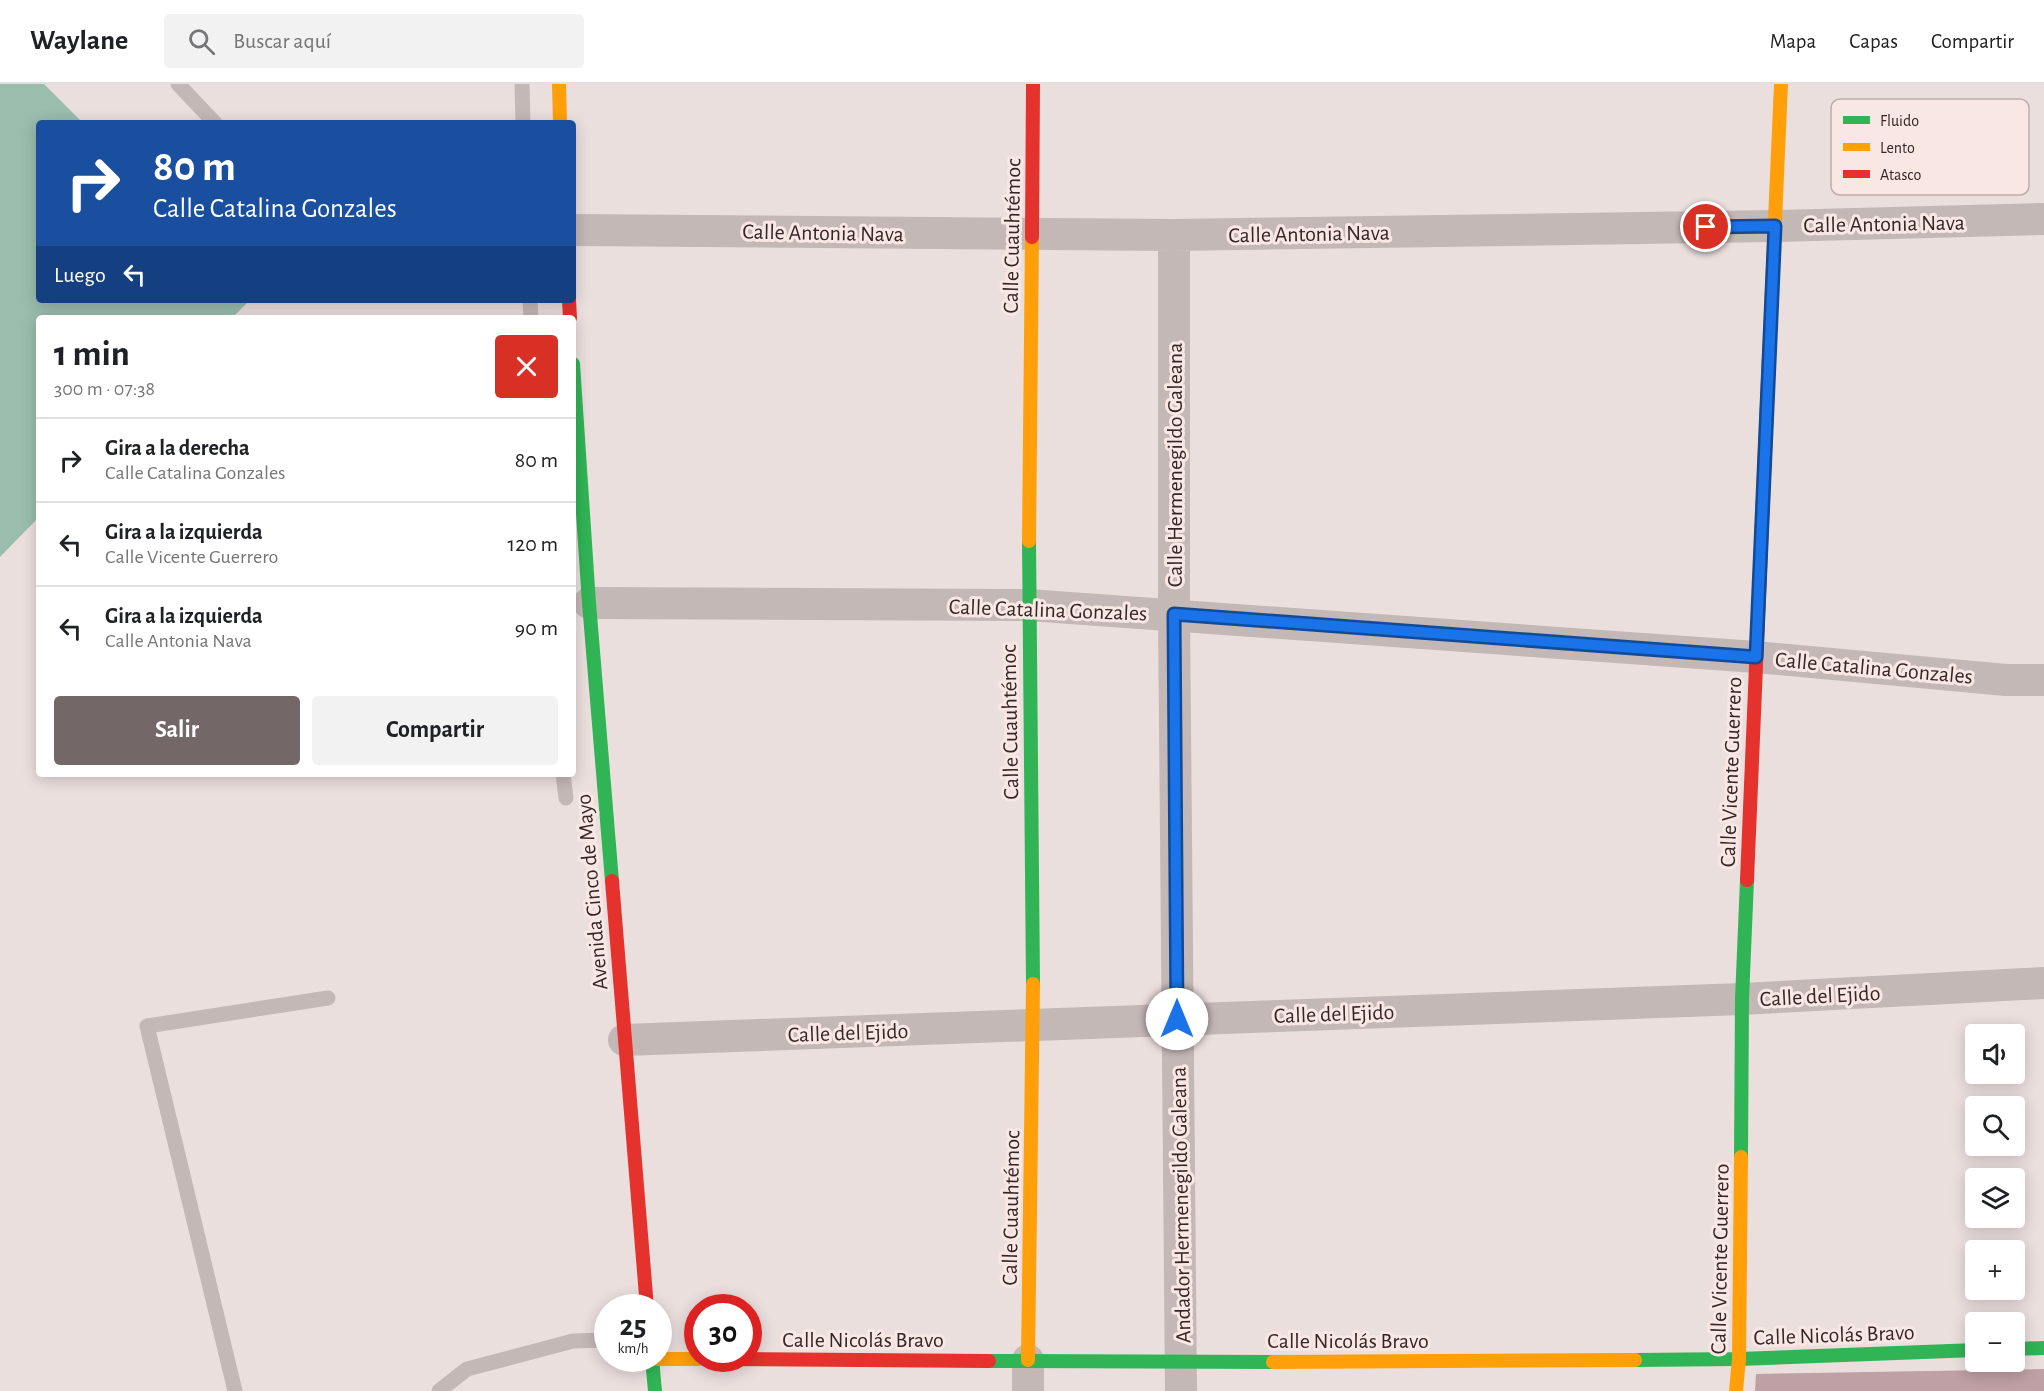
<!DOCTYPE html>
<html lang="es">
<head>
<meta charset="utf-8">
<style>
	:root { --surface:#fff; --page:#f2f2f2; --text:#202124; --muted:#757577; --line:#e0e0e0; --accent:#746767 }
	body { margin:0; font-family:"Alegreya Sans",sans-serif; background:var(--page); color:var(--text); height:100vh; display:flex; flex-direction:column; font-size:22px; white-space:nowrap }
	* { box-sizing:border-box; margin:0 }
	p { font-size:20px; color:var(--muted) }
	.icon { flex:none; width:33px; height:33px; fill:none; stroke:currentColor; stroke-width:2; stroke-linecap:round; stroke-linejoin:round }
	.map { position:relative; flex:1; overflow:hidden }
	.drawer { position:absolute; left:36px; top:231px; width:540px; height:462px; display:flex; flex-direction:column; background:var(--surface); border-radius:6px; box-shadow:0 3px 15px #0003 }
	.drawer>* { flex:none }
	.hud { position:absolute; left:36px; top:36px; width:540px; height:183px; border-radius:6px; box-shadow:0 3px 15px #0003; background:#1a4fa0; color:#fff; overflow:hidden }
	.tools { position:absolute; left:1965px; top:940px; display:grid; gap:12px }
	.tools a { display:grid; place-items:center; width:60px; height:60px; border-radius:6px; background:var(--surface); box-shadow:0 3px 15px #0003; font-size:30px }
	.speed { position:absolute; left:594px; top:1210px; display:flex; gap:12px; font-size:30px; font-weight:700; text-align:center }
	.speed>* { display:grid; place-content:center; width:78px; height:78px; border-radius:50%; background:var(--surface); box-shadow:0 3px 15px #0003; line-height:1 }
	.speed small { font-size:15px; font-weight:400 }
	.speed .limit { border:9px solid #d22; background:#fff; color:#111 }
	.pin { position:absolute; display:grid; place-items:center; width:51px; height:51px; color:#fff; margin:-26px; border:3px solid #fff; border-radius:50%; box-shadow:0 2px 6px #0007 }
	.me { position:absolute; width:66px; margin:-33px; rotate:0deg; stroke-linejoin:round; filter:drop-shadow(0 0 4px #0008) }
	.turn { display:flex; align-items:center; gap:21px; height:126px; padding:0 18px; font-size:27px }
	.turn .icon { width:78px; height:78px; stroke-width:2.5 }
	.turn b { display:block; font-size:42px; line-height:51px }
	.then { display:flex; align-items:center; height:57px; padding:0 18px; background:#0003; gap:12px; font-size:22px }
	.round { display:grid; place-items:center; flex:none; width:63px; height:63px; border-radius:6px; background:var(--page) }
	.headline { display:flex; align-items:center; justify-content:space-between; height:102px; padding:0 18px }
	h1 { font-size:36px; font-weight:700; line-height:45px }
	.action { display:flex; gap:12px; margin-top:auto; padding:12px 18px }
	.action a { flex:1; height:69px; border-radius:6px; background:var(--accent); color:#fff; font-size:24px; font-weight:700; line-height:69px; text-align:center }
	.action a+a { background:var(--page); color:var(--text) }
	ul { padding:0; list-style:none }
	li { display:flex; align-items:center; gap:18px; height:84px; padding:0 18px; border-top:2px solid var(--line) }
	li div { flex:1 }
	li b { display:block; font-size:22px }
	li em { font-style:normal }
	header { display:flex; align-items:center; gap:36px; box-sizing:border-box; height:84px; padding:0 30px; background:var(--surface); border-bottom:2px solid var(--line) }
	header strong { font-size:28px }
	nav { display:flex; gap:33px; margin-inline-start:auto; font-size:21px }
	.search { width:420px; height:54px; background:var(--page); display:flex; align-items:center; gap:15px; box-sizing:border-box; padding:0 21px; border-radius:6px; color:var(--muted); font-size:22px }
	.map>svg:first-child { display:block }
	.water { fill:#9abdae }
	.building { fill:#bfa0a4 }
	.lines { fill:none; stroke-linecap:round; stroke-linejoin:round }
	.lane { stroke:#c4b8b7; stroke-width:15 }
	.street { stroke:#c4b8b7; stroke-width:32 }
	.fast { stroke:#30b455; stroke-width:14 }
	.slow { stroke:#ff9f0a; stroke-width:14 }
	.jam { stroke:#e5322d; stroke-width:14 }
	.route-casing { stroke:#114b97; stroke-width:15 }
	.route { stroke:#1a73e8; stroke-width:10 }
	.labels { text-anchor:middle; stroke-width:6; stroke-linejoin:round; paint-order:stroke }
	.street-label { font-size:22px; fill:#342627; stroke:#f9e7e4 }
	.key { fill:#f9e7e4; stroke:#beadab; stroke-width:1.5 }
	.key-label { font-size:16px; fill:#342627 }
</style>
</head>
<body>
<header>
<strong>Waylane</strong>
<div class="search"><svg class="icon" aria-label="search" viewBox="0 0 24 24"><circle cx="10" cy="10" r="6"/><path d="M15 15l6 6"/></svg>Buscar aquí</div>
<nav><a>Mapa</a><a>Capas</a><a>Compartir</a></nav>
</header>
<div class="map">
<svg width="2044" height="1307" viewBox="0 0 2044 1307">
	<rect width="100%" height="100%" fill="#ebdfde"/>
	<!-- water -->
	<path class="water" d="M 0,0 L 44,0 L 83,39 L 39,39 L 39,216 L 250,216 L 232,234 L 39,234 L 39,433 L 0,473 Z"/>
	<!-- building -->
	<path class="building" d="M 2044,1285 L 2044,1307 L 1755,1307 L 1756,1290 Z"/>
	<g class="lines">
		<!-- lane -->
		<path class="lane" d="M 178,0 L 215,39
			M 522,0 L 523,39
			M 530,216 L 531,234
			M 563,690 L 566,714
			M 235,1307 L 147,942 L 328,914
			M 439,1307 L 467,1285 L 573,1257 L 608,1256"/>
		<!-- street -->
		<path class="street" d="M 573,146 L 1174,151 L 1775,142 L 2044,135
			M 1174,151 L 1174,530 L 1181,1307
			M 589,519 L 1028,521 L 1756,573 L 2006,596 L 2044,596
			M 624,956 L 1742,915 L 2044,899
			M 1028,1276 L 1028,1307"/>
		<!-- fast -->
		<path class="fast" d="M 573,280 L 589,519 L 612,797
			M 1029,457 L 1033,900
			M 1741,1073 L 1742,915 L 1747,796
			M 2014,1265 L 2044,1264
			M 652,1275 L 655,1307
			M 1635,1276 L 1739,1275 L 1976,1266
			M 989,1277 L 1273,1278"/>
		<!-- slow -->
		<path class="slow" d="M 559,0 L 560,39
			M 1769,273 L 1781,0
			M 1029,457 L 1032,153
			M 658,1275 L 698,1275
			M 1028,1276 L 1033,900
			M 1273,1278 L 1635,1276
			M 1736,1307 L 1739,1275 L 1741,1073"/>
		<!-- jam -->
		<path class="jam" d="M 1032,153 L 1033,0
			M 569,216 L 570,234
			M 1747,796 L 1769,273
			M 612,797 L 647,1224
			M 721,1275 L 989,1277"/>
	</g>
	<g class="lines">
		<defs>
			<path id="route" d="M 1177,935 L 1174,530 L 1756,573 L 1775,142 L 1706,143"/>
		</defs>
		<!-- route casing -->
		<use href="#route" class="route-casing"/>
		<!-- route -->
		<use href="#route" class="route"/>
	</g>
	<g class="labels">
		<!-- street labels -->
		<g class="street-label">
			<text transform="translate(1884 139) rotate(-1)" y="8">Calle Antonia Nava</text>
			<text transform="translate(823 148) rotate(1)" y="8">Calle Antonia Nava</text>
			<text transform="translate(1309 149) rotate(-1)" y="8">Calle Antonia Nava</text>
			<text transform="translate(1011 152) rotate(-89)" y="8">Calle Cuauhtémoc</text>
			<text transform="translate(1174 381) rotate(-90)" y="8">Calle Hermenegildo Galeana</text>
			<text transform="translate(1048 525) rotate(2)" y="8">Calle Catalina Gonzales</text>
			<text transform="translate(1874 583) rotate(5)" y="8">Calle Catalina Gonzales</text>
			<text transform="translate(1009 638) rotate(-91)" y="8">Calle Cuauhtémoc</text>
			<text transform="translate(1730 688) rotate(-88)" y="8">Calle Vicente Guerrero</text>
			<text transform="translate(591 808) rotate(-95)" y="8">Avenida Cinco de Mayo</text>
			<text transform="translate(1820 911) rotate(-3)" y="8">Calle del Ejido</text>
			<text transform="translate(1334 929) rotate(-2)" y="8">Calle del Ejido</text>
			<text transform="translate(848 948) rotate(-2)" y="8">Calle del Ejido</text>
			<text transform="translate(1180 1121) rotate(-91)" y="8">Andador Hermenegildo Galeana</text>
			<text transform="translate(1010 1124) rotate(-89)" y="8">Calle Cuauhtémoc</text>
			<text transform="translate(1719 1175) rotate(-89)" y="8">Calle Vicente Guerrero</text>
			<text transform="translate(1834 1250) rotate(-2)" y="8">Calle Nicolás Bravo</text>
			<text x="863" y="1263">Calle Nicolás Bravo</text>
			<text x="1348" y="1264">Calle Nicolás Bravo</text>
		</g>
	</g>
	<!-- legend -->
	<rect x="1831" y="15" width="198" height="96" rx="9" class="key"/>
	<rect x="1843" y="32" width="27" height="8" fill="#30b455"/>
	<rect x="1843" y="59" width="27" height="8" fill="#ff9f0a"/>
	<rect x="1843" y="86" width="27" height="8" fill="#e5322d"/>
	<g class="key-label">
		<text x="1880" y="42">Fluido</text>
		<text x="1880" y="69">Lento</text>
		<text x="1880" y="96">Atasco</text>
	</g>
</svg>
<div class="tools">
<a><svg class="icon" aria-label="sound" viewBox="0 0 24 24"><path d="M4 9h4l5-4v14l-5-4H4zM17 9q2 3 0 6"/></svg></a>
<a><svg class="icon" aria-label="search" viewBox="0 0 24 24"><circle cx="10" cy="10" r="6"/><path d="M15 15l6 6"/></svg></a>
<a><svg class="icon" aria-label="layers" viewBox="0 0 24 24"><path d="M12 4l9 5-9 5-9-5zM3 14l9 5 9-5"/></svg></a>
<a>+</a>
<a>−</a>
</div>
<div class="speed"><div>25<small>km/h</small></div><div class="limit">30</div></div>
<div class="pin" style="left:1706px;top:143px;background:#d93025"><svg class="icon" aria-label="arrive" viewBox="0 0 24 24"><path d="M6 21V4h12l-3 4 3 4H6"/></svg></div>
<svg class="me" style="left:1177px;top:935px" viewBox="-20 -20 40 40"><circle r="19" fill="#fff"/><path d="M0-13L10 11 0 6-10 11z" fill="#1a73e8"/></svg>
<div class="hud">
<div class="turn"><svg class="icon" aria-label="right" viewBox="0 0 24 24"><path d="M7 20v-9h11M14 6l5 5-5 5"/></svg><div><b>80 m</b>Calle Catalina Gonzales</div></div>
<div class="then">Luego<svg class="icon" aria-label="left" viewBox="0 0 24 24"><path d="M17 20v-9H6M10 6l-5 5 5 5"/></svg></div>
</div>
<section class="drawer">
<div class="headline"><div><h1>1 min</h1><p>300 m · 07:38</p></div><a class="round" style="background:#d93025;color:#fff"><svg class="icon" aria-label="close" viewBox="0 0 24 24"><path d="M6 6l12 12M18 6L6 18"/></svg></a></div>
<ul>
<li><svg class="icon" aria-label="right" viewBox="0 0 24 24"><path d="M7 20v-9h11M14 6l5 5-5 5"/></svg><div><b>Gira a la derecha</b><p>Calle Catalina Gonzales</p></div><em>80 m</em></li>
<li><svg class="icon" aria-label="left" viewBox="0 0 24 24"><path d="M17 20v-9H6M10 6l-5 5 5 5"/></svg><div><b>Gira a la izquierda</b><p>Calle Vicente Guerrero</p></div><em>120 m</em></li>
<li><svg class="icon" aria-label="left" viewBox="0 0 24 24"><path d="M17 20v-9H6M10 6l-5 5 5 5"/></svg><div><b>Gira a la izquierda</b><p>Calle Antonia Nava</p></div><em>90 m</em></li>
</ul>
<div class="action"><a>Salir</a><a>Compartir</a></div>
</section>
</div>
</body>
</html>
